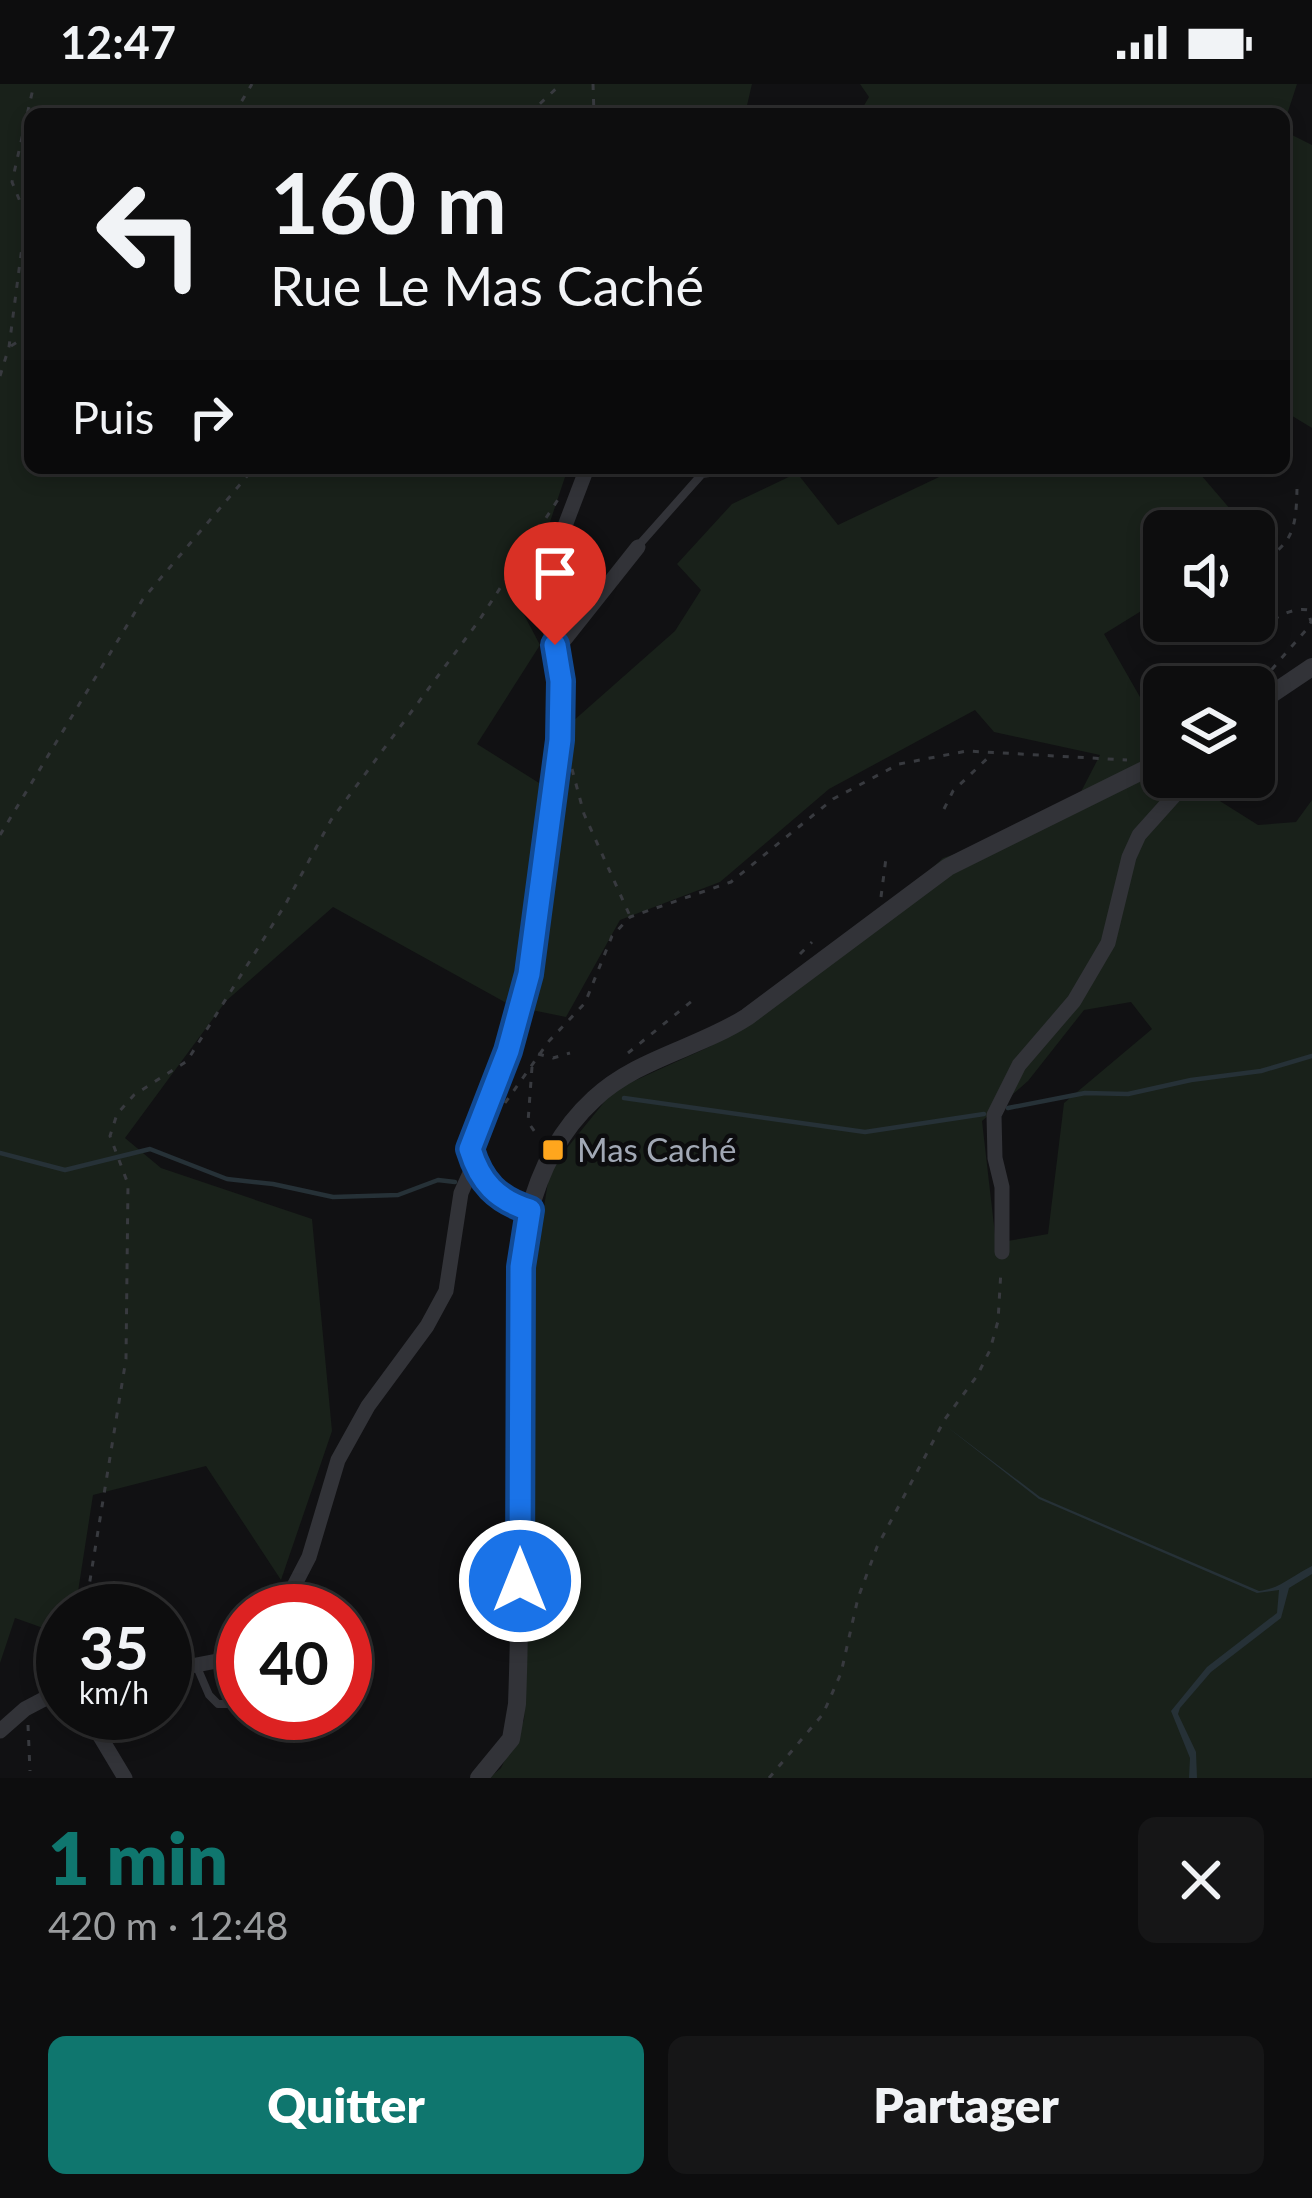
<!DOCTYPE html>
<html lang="fr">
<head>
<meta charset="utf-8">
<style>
	:root { --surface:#0d0d0e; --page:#161617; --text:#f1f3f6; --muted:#9a9c9e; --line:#2d2d2e; --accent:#0f766e }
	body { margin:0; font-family:Lato,sans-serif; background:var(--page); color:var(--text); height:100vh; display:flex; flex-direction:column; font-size:45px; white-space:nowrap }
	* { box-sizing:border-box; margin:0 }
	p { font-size:39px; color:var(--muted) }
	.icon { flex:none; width:66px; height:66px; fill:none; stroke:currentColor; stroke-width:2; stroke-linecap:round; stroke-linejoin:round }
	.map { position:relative; height:1694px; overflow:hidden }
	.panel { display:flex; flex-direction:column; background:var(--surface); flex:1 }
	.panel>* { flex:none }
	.hud { position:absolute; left:24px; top:24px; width:1266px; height:366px; border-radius:18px; box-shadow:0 6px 18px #0003,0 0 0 3px var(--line); background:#0d0d0e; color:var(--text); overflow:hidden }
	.fabs { position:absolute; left:1143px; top:426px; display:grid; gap:24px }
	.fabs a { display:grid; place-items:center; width:132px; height:132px; border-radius:18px; background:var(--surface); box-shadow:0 6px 18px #0003,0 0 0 3px var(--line); font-size:60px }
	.speed { position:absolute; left:36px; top:1500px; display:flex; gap:24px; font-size:60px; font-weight:700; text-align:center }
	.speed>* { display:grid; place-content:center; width:156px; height:156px; border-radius:50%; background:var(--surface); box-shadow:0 6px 18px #0003,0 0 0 3px var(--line); line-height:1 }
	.speed small { font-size:30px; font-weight:400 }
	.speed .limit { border:18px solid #d22; background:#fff; color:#111 }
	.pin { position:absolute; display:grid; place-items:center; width:102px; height:102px; color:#fff; margin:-123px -51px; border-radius:50% 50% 50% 0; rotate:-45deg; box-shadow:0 0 12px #0007 }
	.pin .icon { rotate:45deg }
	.me { position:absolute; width:132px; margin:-66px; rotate:0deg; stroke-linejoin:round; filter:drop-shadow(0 0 9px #0008) }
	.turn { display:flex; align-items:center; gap:42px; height:252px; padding:0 48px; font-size:54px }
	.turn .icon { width:156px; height:156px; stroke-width:2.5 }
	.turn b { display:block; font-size:84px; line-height:102px }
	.then { display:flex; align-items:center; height:114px; padding:0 48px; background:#0003; gap:24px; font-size:45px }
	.round { display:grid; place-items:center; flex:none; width:126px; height:126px; border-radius:18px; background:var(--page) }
	.summary { display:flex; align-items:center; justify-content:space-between; height:204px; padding:0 48px }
	h1 { font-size:72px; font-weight:800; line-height:90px; color:var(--accent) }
	.cta { display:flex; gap:24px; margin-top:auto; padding:24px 48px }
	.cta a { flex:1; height:138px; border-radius:18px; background:var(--accent); color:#fff; font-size:48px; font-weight:800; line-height:138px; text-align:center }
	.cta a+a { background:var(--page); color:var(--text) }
	.status { display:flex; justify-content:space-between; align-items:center; height:84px; padding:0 60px; background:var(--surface); direction:ltr }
	.status svg { height:33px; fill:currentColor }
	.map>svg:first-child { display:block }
	.green { fill:#19211a; fill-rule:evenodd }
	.water { fill:#263137 }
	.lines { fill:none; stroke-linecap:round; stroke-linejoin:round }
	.stream { stroke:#263137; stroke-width:4.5 }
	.path { stroke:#383a3f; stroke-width:3; stroke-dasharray:6 9; stroke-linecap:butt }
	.service { stroke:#323338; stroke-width:8 }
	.minor { stroke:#323338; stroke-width:15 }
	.tertiary { stroke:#323338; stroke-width:18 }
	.route-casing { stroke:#114b97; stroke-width:30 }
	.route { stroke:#1a73e8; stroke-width:21 }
	.poi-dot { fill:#ffa61d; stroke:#0c0c0e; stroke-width:4.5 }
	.labels { text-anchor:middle; stroke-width:9; stroke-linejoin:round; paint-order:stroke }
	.poi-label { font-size:33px; fill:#a1a8b5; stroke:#0c0c0e; text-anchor:start }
</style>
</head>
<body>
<div class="status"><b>12:47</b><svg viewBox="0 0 49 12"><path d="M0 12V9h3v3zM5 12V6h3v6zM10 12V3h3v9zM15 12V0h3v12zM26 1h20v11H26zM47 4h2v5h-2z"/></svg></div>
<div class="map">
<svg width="1312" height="1694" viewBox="0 0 1312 1694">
	<rect width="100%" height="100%" fill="#111113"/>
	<!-- green -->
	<path class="green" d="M 0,0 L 752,0 L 745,30 L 30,30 L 30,384 L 568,384 L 521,525 L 540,561 L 477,660 L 563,714 L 572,638 L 675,547 L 701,506 L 677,480 L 732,420 L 797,389 L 838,441 L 958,384 L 1195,384 L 1249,447 L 1164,447 L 1164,513 L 1104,550 L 1164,655 L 1164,693 L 1194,693 L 1204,707 L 1258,741 L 1296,738 L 1312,716 L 1312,1694 L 489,1694 L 501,1684 L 524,1636 L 531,1483 L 530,1212 L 550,1085 L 614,1006 L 711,962 L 814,892 L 943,774 L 1068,733 L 1100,671 L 994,648 L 975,626 L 829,705 L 720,798 L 620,836 L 566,933 L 512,922 L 333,823 L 226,917 L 125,1054 L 161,1084 L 312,1135 L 332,1347 L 281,1496 L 206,1382 L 93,1411 L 75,1527 L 63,1527 L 63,1551 L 15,1534 L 0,1579 ZM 1131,918 L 1152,945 L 1064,1019 L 1048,1150 L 996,1159 L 982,1037 L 1028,997 L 1084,926 Z
		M 860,0 L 1297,0 L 1284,40 L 1284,30 L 859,30 L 869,13 Z
		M 1284,47 L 1312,61 L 1312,344 L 1284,327 Z"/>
	<!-- water -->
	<path class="water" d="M 946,1342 L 1040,1413 L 1259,1507 C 1280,1505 1293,1491 1312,1482 L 1312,1490 L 1289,1504 L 1281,1534 L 1211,1588 L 1180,1624 L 1178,1630 L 1196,1668 L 1197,1694 L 1189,1694 L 1190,1674 L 1171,1627 L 1207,1583 L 1277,1529 L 1279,1506 L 1257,1509 L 1039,1415 Z"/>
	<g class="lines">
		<!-- stream -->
		<path class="stream" d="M 624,1014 L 865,1048 L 984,1030
			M 1008,1024 L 1085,1009 L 1128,1010 L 1191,996 L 1261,987 L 1312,972
			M 0,1069 L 65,1086 L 150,1065 L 227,1095 L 273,1100 L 333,1113 L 398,1111 L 438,1096 L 455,1098"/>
		<!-- path -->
		<path class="path" d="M 593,0 L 594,30
			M 234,30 L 252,0
			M 529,30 L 561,0
			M 11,262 L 30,250
			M 0,292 L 9,263 L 26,132 L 12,98 L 34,0
			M 1254,483 C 1292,460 1296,449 1297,405
			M 1219,537 C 1249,569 1276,520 1308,526 L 1311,538 L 1306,546 L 1266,592
			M 572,685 L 584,730 L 630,832
			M 944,725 L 953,707 L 993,669
			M 0,751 L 143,515 L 254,384
			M 881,813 L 886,774
			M 800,870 L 812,858
			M 628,969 L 692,917
			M 538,970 L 553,974 L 570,969
			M 532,983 L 528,1038 L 539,1054
			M 505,1019 L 549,957 L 585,919 L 612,852 L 630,833 L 731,798 L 833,715 L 899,680 L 967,667 L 1127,676
			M 85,1527 L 126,1275 L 128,1100 L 110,1052 L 117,1030 L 134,1011 L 187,977 L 285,821 L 331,736 L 478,538 L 559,414
			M 28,1641 L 30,1687
			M 769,1694 L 823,1630 L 841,1589 L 858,1514 L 877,1463 L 945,1335 L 977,1292 L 990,1266 L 998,1237 L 1001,1186"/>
		<!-- service -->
		<path class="service" d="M 639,461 L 702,390 L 738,385
			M 197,1583 L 209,1611 L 218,1620 L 235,1620"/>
		<!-- minor -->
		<path class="minor" d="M 555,561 L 565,555 L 638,463
			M 530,1126 C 497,1117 480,1098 470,1065 L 507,967 L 529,891 L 562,631 L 555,561 L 542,524 L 547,489 L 587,384
			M 1002,1168 L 1002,1103 L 995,1074 L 994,1031 L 1019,981 L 1074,917 L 1108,859 L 1129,773 L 1139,751 L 1191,693
			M 281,1527 L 309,1473 L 338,1376 L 368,1322 L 427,1242 L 446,1207 L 461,1109 L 474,1080
			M 165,1587 L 243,1572
			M 86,1629 L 125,1694
			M 0,1647 L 25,1625 L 63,1605"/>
		<!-- tertiary -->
		<path class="tertiary" d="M 1254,622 L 1312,583
			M 479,1694 L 511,1655 L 517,1620 C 521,1513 521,1406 521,1298 C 521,1244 515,1186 528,1133 C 539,1088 559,1047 594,1015 C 636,975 699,964 747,933 L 948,783 L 1164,676"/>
	</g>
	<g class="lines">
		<defs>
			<path id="route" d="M 520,1497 L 521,1183 L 530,1126 C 497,1116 480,1098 470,1065 L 508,967 L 529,890 L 560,656 L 561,597 L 555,561"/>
		</defs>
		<!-- route casing -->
		<use href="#route" class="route-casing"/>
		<!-- route -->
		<use href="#route" class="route"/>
	</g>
	<!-- markers -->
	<rect class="poi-dot" x="541" y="1054" width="24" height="24" rx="6"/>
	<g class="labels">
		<!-- poi labels -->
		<g class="poi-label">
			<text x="577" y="1078">Mas Caché</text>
		</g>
	</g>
</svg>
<div class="fabs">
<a><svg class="icon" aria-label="sound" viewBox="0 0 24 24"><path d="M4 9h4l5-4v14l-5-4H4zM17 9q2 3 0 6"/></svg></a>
<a><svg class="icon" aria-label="layers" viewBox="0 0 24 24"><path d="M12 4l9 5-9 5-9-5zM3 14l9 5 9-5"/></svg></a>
</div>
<div class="speed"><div>35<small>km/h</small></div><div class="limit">40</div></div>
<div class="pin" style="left:555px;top:561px;background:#d93025"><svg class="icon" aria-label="arrive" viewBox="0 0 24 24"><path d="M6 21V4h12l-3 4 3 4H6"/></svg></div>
<svg class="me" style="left:520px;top:1497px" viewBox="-20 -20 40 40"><circle r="17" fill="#1a73e8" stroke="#fff" stroke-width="3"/><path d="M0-11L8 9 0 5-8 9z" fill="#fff"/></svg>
<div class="hud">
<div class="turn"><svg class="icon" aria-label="left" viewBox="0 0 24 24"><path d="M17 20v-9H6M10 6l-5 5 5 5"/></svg><div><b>160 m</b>Rue Le Mas Caché</div></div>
<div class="then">Puis<svg class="icon" aria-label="right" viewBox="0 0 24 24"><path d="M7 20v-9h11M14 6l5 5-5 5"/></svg></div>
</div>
</div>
<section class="panel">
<div class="summary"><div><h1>1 min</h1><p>420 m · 12:48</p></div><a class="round"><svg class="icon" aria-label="close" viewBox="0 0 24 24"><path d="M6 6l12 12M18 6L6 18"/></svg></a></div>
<div class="cta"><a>Quitter</a><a>Partager</a></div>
</section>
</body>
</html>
